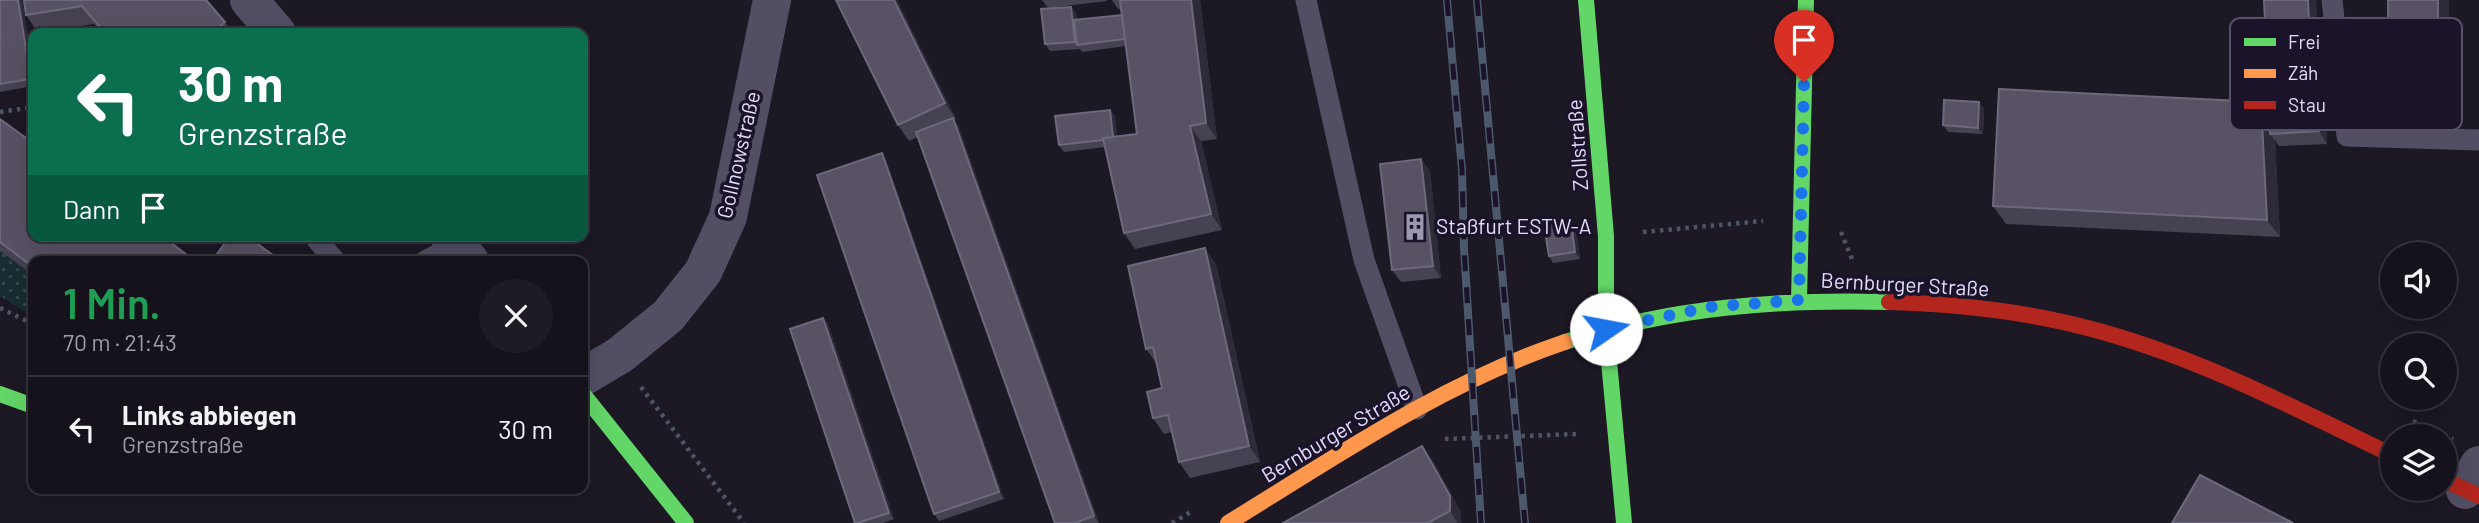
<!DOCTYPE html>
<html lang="de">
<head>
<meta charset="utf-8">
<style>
	:root { --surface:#15121b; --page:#1e1b24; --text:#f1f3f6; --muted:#9d9ea3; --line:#34323a }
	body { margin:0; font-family:Barlow,sans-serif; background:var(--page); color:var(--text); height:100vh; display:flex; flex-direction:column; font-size:26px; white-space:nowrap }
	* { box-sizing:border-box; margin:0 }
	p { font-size:23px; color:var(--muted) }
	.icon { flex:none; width:38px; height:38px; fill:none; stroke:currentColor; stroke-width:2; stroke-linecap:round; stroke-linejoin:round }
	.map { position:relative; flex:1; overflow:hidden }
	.details { position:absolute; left:28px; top:256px; width:560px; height:238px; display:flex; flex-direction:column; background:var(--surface); border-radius:14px; box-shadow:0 7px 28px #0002,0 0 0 2px var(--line) }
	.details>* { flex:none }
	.banner { position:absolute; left:28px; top:28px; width:560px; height:214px; border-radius:14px; box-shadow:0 7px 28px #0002,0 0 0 2px var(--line); background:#0b6e4f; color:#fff; overflow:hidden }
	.tools { position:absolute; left:2380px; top:242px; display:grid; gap:14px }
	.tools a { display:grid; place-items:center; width:77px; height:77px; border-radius:50%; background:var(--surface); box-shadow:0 7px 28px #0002,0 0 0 2px var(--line); font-size:35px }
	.pin { position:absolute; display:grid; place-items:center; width:60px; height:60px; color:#fff; margin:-72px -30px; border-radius:50% 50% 50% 0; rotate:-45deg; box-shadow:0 0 7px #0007 }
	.pin .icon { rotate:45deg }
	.me { position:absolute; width:77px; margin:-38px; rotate:78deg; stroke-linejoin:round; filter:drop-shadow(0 0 5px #0008) }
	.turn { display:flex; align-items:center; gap:24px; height:147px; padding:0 35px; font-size:32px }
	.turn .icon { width:91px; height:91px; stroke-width:2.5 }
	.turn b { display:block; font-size:49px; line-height:60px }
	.then { display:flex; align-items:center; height:66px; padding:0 35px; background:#0003; gap:14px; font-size:26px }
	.round { display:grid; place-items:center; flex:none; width:74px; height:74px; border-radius:37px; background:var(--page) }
	.overview { display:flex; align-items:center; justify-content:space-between; height:119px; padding:0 35px }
	h1 { font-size:42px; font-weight:600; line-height:52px; color:#1e9e55 }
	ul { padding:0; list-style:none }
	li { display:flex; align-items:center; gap:21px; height:105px; padding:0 35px; border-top:2px solid var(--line) }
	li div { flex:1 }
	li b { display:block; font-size:26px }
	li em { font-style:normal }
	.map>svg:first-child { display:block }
	.grass { fill:url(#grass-dots) }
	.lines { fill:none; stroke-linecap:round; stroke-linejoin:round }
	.path { stroke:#4d5565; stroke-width:4.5; stroke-dasharray:3.5 5; stroke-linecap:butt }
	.lane { stroke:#524e64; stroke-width:21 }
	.street { stroke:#524e64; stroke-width:38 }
	.fast { stroke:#63d668; stroke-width:16 }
	.slow { stroke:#ff974d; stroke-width:16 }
	.jam { stroke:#b3261e; stroke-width:16 }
	.rail-casing { stroke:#4c596c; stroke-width:8 }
	.rail { stroke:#1a1329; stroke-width:5; stroke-dasharray:16; stroke-linecap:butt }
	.wall { fill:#474252 }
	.shaded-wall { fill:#2f2a38 }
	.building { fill:#585264; stroke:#6e687c; stroke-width:2 }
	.route { stroke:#1a73e8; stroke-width:12; stroke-dasharray:0 21.6 }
	.labels { text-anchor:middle; stroke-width:7; stroke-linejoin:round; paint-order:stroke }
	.street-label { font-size:21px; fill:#e5ddfd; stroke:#1a1329 }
	.poi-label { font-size:21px; fill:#e5ddfd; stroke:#1a1329; text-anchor:start }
	.key { fill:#1a1329; stroke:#575069; stroke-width:2 }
	.key-label { font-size:19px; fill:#e5ddfd }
</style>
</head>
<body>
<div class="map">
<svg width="2479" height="523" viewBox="0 0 2479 523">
	<defs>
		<pattern id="grass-dots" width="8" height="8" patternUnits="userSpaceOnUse" patternTransform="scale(1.75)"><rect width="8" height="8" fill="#172d31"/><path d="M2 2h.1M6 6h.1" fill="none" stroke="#394b50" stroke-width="1.8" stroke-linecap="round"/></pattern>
	</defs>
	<rect width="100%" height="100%" fill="#1c1824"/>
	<!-- grass -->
	<path class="grass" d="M 0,251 L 33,275 L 33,317 L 0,296 Z"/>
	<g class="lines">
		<!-- path -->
		<path class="path" d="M 0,112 L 33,107
			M 1643,232 L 1763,221
			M 1841,232 L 1852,259 L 1856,259
			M 0,308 L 33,324
			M 641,387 L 744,523
			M 2413,421 L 2453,439
			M 1445,439 L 1577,434
			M 1172,523 L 1192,511"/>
		<!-- lane -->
		<path class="lane" d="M 1306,0 L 1364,260 L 1417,409
			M 2332,0 L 2347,136 L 2479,140
			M 314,236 L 335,261
			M 425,261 L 456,245"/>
		<!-- street -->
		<path class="street" d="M 249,0 L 277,33
			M 449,236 L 470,261
			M 583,377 L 620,355 L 668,316 L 703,272 L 728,217 L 772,0
			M 2465,490 L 2479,465"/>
		<!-- fast -->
		<path class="fast" d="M 1586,0 L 1606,236 L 1606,329 L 1624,523
			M 1799,300 L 1806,0
			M 1565,342 C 1670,307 1780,299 1889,302
			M 0,394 L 33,406
			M 583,394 L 686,523"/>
		<!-- slow -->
		<path class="slow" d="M 1228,523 C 1337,456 1443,383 1565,342"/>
		<!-- jam -->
		<path class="jam" d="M 1889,302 C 1959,304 2032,312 2099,331 C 2201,359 2297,409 2392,455
			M 2445,480 L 2479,496"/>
		<defs>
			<path id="rail" d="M 1447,0 L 1462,170 L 1464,248 L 1481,523
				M 1477,0 L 1525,523"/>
		</defs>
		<!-- rail casing -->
		<use href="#rail" class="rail-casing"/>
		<!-- rail -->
		<use href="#rail" class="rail"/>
	</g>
	<!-- wall -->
	<path class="wall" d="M 0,0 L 22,0 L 33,69 L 33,86 L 0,92 Z
		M 24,0 L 225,22 L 232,33 L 102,33 L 94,24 L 38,33 L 26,15 Z
		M 836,0 L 897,0 L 956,119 L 954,120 L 958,125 L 1099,523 L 1055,523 L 918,137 L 909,141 L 898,125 Z
		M 1042,0 L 1107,0 L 1107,1 L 1048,8 Z
		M 1112,0 L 1200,0 L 1217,139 L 1201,141 L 1222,230 L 1135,249 L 1124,233 L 1105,147 L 1064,152 L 1059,145 L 1110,110 L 1115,116 L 1117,136 L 1137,134 L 1126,46 L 1082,52 L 1080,49 L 1050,51 L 1045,44 L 1071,7 L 1076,13 L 1077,20 L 1122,15 L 1121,9 L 1118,9 Z
		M 2264,0 L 2316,0 L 2317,28 L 2322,35 L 2327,144 L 2279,146 L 2275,140 L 2280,237 L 2006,224 L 1993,206 L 2261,102 L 2269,114 Z
		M 2388,0 L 2449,0 L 2449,123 L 2400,124 L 2389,108 Z
		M 1979,102 L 1984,109 L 1983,134 L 1948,132 L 1943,125 Z
		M 0,119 L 33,261 L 33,275 L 0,251 Z
		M 882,153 L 886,160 L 1004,499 L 939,521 L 934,514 Z
		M 1421,159 L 1430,171 L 1441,278 L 1401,282 L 1392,270 Z
		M 1571,221 L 1576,228 L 1580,259 L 1553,263 L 1549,256 Z
		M 1216,264 L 1260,462 L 1190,478 L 1179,462 L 1172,432 L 1164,434 L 1153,418 L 1162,388 L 1157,364 L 1146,349 Z
		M 823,318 L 828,324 L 894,519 L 883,523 L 855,523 Z
		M 1433,461 L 1461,512 L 1461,523 L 1283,523 Z"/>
	<!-- shaded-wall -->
	<path class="shaded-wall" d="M 18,0 L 22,0 L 33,69 L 33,82 L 31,79 Z
		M 894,0 L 897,0 L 956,119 L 945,103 Z
		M 1191,0 L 1200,0 L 1217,139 L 1206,123 Z
		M 2308,0 L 2316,0 L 2317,28 L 2322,35 L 2327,144 L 2319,131 Z
		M 2438,0 L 2449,0 L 2449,123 L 2438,107 Z
		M 1071,7 L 1076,13 L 1079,45 L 1078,45 L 1075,42 Z
		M 1979,102 L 1984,109 L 1983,134 L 1978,128 Z
		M 2261,102 L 2274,120 L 2270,134 L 2275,140 L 2280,237 L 2267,220 Z
		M 1110,110 L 1115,116 L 1118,145 L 1114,138 Z
		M 953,118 L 958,125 L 1099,523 L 1094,516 Z
		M 1190,126 L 1201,141 L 1222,230 L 1211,214 Z
		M 882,153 L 886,160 L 1004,499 L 999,492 Z
		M 1421,159 L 1430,171 L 1441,278 L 1433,266 Z
		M 1571,221 L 1576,228 L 1580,259 L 1575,252 Z
		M 1205,248 L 1216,264 L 1260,462 L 1249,446 Z
		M 823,318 L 828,324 L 894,519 L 889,513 Z
		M 1422,446 L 1433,461 L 1461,512 L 1461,523 L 1458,523 L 1450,511 Z"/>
	<!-- building -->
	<path class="building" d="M 0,0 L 18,0 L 31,79 L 0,84 Z
		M 24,0 L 206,0 L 225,22 L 212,33 L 105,33 L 82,6 L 26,15 Z
		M 836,0 L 894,0 L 945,103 L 898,125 Z
		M 1120,0 L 1191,0 L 1206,123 L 1190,126 L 1211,214 L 1124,233 L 1103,138 L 1137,134 Z
		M 2264,0 L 2308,0 L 2309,22 L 2313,22 L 2319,131 L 2270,134 Z
		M 2388,0 L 2438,0 L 2438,107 L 2389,108 Z
		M 1071,7 L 1075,42 L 1045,44 L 1041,9 Z
		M 1122,15 L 1125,39 L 1077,45 L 1074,20 Z
		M 1999,89 L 2261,102 L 2267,220 L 1993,206 Z
		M 1944,100 L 1979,102 L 1978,128 L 1943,125 Z
		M 1110,110 L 1113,137 L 1103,138 L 1103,140 L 1059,145 L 1055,116 Z
		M 953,118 L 1094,516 L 1075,523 L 1055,523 L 916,132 Z
		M 0,119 L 33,143 L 33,236 L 162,236 L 195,261 L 33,261 L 33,267 L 0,242 Z
		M 882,153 L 999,492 L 934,514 L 817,175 Z
		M 1421,159 L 1433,266 L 1392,270 L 1380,164 Z
		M 1571,221 L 1575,252 L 1549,256 L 1544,225 Z
		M 230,236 L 247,236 L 281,261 L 212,261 Z
		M 1205,248 L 1249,446 L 1179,462 L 1168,415 L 1153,418 L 1147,392 L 1162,388 L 1153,347 L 1146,349 L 1128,266 Z
		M 823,318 L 889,513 L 857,523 L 855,523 L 790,329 Z
		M 1422,446 L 1450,496 L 1450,511 L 1428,523 L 1283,523 Z
		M 2200,475 L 2293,523 L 2172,523 Z"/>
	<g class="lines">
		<!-- route -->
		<path class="route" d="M 1606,329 L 1709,307 L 1799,300 L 1804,82"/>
	</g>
	<!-- icons -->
	<defs>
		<symbol id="building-bare" viewBox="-9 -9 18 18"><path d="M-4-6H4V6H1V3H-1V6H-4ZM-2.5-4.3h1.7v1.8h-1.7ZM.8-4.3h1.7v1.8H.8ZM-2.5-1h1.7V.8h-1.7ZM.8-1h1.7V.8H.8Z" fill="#9f98b1" stroke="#1a1329" stroke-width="2.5" paint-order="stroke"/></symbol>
	</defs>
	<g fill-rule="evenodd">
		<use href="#building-bare" x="1396" y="208" width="38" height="38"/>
	</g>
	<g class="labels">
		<!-- street labels -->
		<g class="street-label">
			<text transform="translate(1578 145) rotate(-94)" y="7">Zollstraße</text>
			<text transform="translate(739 155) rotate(-77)" y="7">Gollnowstraße</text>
			<text transform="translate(1905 285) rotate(3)" y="7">Bernburger Straße</text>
			<text transform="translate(1336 434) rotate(-31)" y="7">Bernburger Straße</text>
		</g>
		<!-- poi labels -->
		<g class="poi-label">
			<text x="1436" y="234">Staßfurt ESTW-A</text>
		</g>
	</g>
	<!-- legend -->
	<rect x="2230" y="18" width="232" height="112" rx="10" class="key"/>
	<rect x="2244" y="38" width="32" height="8" fill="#63d668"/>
	<rect x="2244" y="69" width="32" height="9" fill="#ff974d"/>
	<rect x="2244" y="101" width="32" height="8" fill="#b3261e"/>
	<g class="key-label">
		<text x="2288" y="49">Frei</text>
		<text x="2288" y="80">Zäh</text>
		<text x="2288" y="112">Stau</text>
	</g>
</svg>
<div class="tools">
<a><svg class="icon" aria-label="sound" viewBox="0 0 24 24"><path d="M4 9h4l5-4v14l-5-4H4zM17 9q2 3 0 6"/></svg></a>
<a><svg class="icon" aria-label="search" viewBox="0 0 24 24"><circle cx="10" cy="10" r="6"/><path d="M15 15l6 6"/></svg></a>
<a><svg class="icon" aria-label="layers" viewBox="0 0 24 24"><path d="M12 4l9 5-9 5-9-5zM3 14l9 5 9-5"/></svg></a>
</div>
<div class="pin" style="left:1804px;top:82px;background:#d93025"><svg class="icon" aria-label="arrive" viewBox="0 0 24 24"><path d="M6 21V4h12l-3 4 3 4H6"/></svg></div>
<svg class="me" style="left:1606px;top:329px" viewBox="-20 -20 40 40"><circle r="19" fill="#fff"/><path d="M0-13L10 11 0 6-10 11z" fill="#1a73e8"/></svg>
<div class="banner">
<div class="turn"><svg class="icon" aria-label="left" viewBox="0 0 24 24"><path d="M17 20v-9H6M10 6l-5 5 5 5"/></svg><div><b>30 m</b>Grenzstraße</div></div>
<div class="then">Dann<svg class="icon" aria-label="arrive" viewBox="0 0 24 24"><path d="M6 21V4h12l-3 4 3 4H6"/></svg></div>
</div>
<section class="details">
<div class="overview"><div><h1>1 Min.</h1><p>70 m · 21:43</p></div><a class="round"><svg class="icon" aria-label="close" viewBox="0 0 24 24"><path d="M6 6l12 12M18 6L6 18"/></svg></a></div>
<ul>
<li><svg class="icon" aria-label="left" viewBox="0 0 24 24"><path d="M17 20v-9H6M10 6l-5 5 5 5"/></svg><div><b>Links abbiegen</b><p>Grenzstraße</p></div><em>30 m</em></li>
</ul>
</section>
</div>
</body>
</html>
